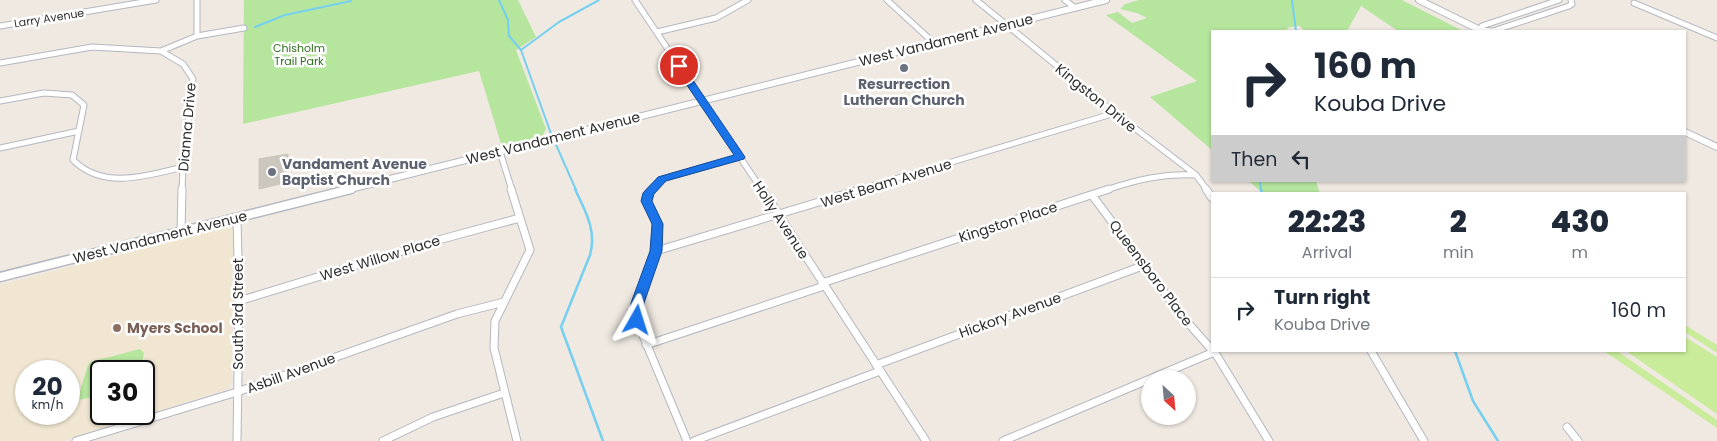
<!DOCTYPE html>
<html lang="en">
<head>
<meta charset="utf-8">
<style>
	:root { --surface:#fff; --page:#f2f2f3; --text:#1f2937; --muted:#747a83; --line:#e0e1e3 }
	body { margin:0; font-family:Poppins,sans-serif; background:var(--page); color:var(--text); height:100vh; display:flex; flex-direction:column; font-size:19px; white-space:nowrap }
	* { box-sizing:border-box; margin:0 }
	p { font-size:16px; color:var(--muted) }
	.icon { flex:none; width:28px; height:28px; fill:none; stroke:currentColor; stroke-width:2; stroke-linecap:round; stroke-linejoin:round }
	.map { position:relative; flex:1; overflow:hidden }
	.drawer { position:absolute; left:1211px; top:192px; width:475px; height:160px; display:flex; flex-direction:column; background:var(--surface); border-radius:0px; box-shadow:0 1px 4px #0004 }
	.drawer>* { flex:none }
	.top-card { position:absolute; left:1211px; top:30px; width:475px; height:152px; border-radius:0px; box-shadow:0 1px 4px #0004; background:#fff; color:var(--text); overflow:hidden }
	.needle { width:32px; rotate:154deg }
	.fabs { position:absolute; left:1141px; top:370px; display:grid; gap:10px }
	.fabs a { display:grid; place-items:center; width:55px; height:55px; border-radius:50%; background:var(--surface); box-shadow:0 1px 4px #0004; font-size:25px }
	.speed { position:absolute; left:15px; top:360px; display:flex; gap:10px; font-size:25px; font-weight:700; text-align:center }
	.speed>* { display:grid; place-content:center; width:65px; height:65px; border-radius:50%; background:var(--surface); box-shadow:0 1px 4px #0004; line-height:1 }
	.speed small { font-size:12px; font-weight:400 }
	.speed .limit { border:2px solid #111; border-radius:8px; background:#fff; color:#111 }
	.pin { position:absolute; display:grid; place-items:center; width:42px; height:42px; color:#fff; margin:-21px; border:2px solid #fff; border-radius:50%; box-shadow:0 1px 5px #0007 }
	.me { position:absolute; width:55px; margin:-28px; rotate:6deg; stroke-linejoin:round; filter:drop-shadow(0 0 4px #0008) }
	.turn { display:flex; align-items:center; gap:18px; height:105px; padding:0 20px; font-size:22px }
	.turn .icon { width:65px; height:65px; stroke-width:2.5 }
	.turn b { display:block; font-size:35px; line-height:42px }
	.then { display:flex; align-items:center; height:48px; padding:0 20px; background:#0003; gap:10px; font-size:19px }
	.eta { display:flex; justify-content:space-evenly; align-items:center; height:85px; text-align:center }
	.eta b { font-size:30px; font-weight:800; line-height:35px }
	ul { padding:0; list-style:none }
	li { display:flex; align-items:center; gap:15px; height:65px; padding:0 20px; border-top:1px solid var(--line) }
	li div { flex:1 }
	li b { display:block; font-size:19px }
	li em { font-style:normal }
	.map>svg:first-child { display:block }
	.education { fill:#f0e6d1; fill-rule:evenodd }
	.green { fill:#b6e59e }
	.pitch { fill:#c9ec9a }
	.lines { fill:none; stroke-linecap:round; stroke-linejoin:round }
	.stream-far1 { stroke:#75cff0; stroke-width:2 }
	.stream { stroke:#75cff0; stroke-width:2.5 }
	.building { fill:#cbc7bf; stroke:#cbc5ba }
	.minor-far1-casing { stroke:#b4b7c1; stroke-width:7 }
	.minor-casing { stroke:#b4b7c1; stroke-width:9 }
	.tertiary-far1-casing { stroke:#b4b7c1; stroke-width:8 }
	.tertiary-casing { stroke:#b4b7c1; stroke-width:11 }
	.minor-far1 { stroke:#fff; stroke-width:5 }
	.minor { stroke:#fff; stroke-width:7 }
	.tertiary-far1 { stroke:#fff; stroke-width:6 }
	.tertiary { stroke:#fff; stroke-width:8 }
	.route { fill:#1a73e8; stroke:#114b97 }
	.worship-dot { fill:#6b7280; stroke:#fff; stroke-width:2 }
	.education-dot { fill:#8d6e63; stroke:#fff; stroke-width:2 }
	.labels { text-anchor:middle; stroke-width:5; stroke-linejoin:round; paint-order:stroke }
	.far-street-label { font-size:11px; fill:#2e2e2e; stroke:#fff }
	.far-park-label { font-size:11px; fill:#2c6e1b; stroke:#fff }
	.street-label { font-size:14px; fill:#2e2e2e; stroke:#fff }
	.worship-label { font-size:14px; font-weight:bold; fill:#5b616d; stroke:#fff }
	.education-label { font-size:14px; font-weight:bold; fill:#785e54; stroke:#fff; text-anchor:start }
</style>
</head>
<body>
<div class="map">
<svg width="1717" height="441" viewBox="0 0 1717 441">
	<rect width="100%" height="100%" fill="#efe9e1"/>
	<!-- education -->
	<path class="education" d="M 225,227 L 232,228 L 235,232 L 232,382 L 227,389 L 63,441 L 0,441 L 0,285 ZM 26,371 L 69,371 L 69,414 L 26,414 ZM 101,371 L 144,371 L 144,414 L 101,414 Z"/>
	<!-- green -->
	<path class="green" d="M 244,0 L 518,0 L 536,37 L 516,50 L 546,129 L 542,137 L 502,147 L 479,71 L 243,124 Z
		M 1139,0 L 1402,0 L 1463,31 L 1398,31 L 1361,6 L 1347,31 L 1304,31 L 1300,26 L 1289,27 L 1286,31 L 1212,31 L 1212,150 L 1150,97 L 1197,81 L 1106,15 L 1118,12 L 1132,23 L 1147,18 L 1137,13 L 1120,9 L 1125,4 Z
		M 1249,181 L 1316,181 L 1320,194 L 1263,194 Z
		M 140,349 L 144,353 L 140,371 L 101,371 L 101,395 L 79,400 C 78,395 87,367 90,362 Z"/>
	<!-- pitch -->
	<path class="pitch" d="M 1685,325 L 1717,345 L 1717,353 L 1685,332 Z
		M 1685,337 L 1717,357 L 1717,414 L 1626,351 L 1685,351 Z
		M 1604,351 L 1617,351 L 1717,420 L 1717,428 Z"/>
	<g class="lines">
		<!-- stream-far1 -->
		<path class="stream-far1" d="M 499,0 L 508,20 L 509,36 L 521,50 L 550,131 L 576,190
			M 1292,0 L 1296,31
			M 255,27 L 285,15 L 351,1
			M 521,50 L 559,22 L 599,0
			M 1260,181 L 1261,190"/>
		<!-- stream -->
		<path class="stream" d="M 575,189 C 585,211 597,230 590,255 L 561,327 L 603,441
			M 1261,189 L 1262,194
			M 1455,351 L 1473,401 L 1498,441"/>
	</g>
	<!-- building -->
	<path class="building" d="M 288,154 L 289,171 L 279,173 L 280,184 L 259,189 L 259,159 Z"/>
	<g class="lines">
		<defs>
			<path id="minor-far1" d="M 197,0 L 197,36
				M 635,0 L 762,190
				M 887,0 L 934,43
				M 976,0 L 1115,113 L 1196,175 L 1207,190
				M 1065,0 L 1075,8
				M 1634,3 L 1717,38
				M 0,26 L 156,0
				M 1480,30 L 1493,31 L 1569,6 L 1572,4 L 1571,0
				M 1480,30 L 1482,26 L 1559,0
				M 657,32 L 716,18 L 748,0
				M 161,51 L 197,36 L 244,28
				M 0,63 L 92,47 L 161,51 L 183,64 L 193,79 L 183,167 L 182,190
				M 0,101 L 44,93 L 72,95 L 84,105 L 73,160 C 103,190 146,176 183,167
				M 0,148 L 79,131
				M 500,152 L 512,190
				M 651,190 L 662,179 L 740,157
				M 858,190 L 1115,113
				M 1106,190 C 1136,180 1164,173 1196,175"/>
			<path id="minor" d="M 511,189 L 530,250 L 495,321 L 494,348 L 517,441
				M 652,189 L 648,193 L 647,201 L 657,224 L 656,251 L 637,303 L 637,321 L 687,441
				M 762,189 L 926,441
				M 1206,189 L 1212,198
				M 1092,195 L 1182,316 L 1212,350
				M 237,218 L 239,301 L 237,441
				M 181,231 L 182,189
				M 656,251 L 862,189
				M 822,283 L 1109,189
				M 239,301 L 442,239 L 520,218
				M 646,345 L 824,286
				M 1214,351 L 1269,441
				M 1371,351 L 1424,441
				M 876,365 L 1145,265
				M 1150,379 L 1214,352
				M 1567,427 L 1578,441
				M 76,441 L 237,392 L 457,314 L 504,302
				M 383,441 L 433,417 L 504,393
				M 694,441 L 880,371
				M 1003,441 L 1150,379"/>
			<path id="tertiary-far1" d="M 1419,0 L 1482,31
				M 1685,132 L 1717,147
				M 346,190 L 1106,0"/>
			<path id="tertiary" d="M 0,277 L 351,189"/>
		</defs>
		<!-- minor-far1 casing -->
		<use href="#minor-far1" class="minor-far1-casing"/>
		<!-- minor casing -->
		<use href="#minor" class="minor-casing"/>
		<!-- tertiary-far1 casing -->
		<use href="#tertiary-far1" class="tertiary-far1-casing"/>
		<!-- tertiary casing -->
		<use href="#tertiary" class="tertiary-casing"/>
		<!-- minor-far1 -->
		<use href="#minor-far1" class="minor-far1"/>
		<!-- minor -->
		<use href="#minor" class="minor"/>
		<!-- tertiary-far1 -->
		<use href="#tertiary-far1" class="tertiary-far1"/>
		<!-- tertiary -->
		<use href="#tertiary" class="tertiary"/>
	</g>
	<!-- route -->
	<path class="route" d="M 679,63 L 682,64 L 745,157 L 744,159 L 666,181 L 654,194 L 652,201 L 663,224 L 662,251 L 644,303 L 644,320 L 642,324 L 633,324 L 631,320 L 631,303 L 650,251 L 652,224 L 641,201 L 643,193 L 658,177 L 734,155 L 674,66 Z"/>
	<!-- markers -->
	<g class="worship-dot">
		<circle cx="904" cy="68" r="5"/>
		<circle cx="272" cy="172" r="5"/>
	</g>
	<circle class="education-dot" cx="117" cy="328" r="5"/>
	<g class="labels">
		<!-- far-street labels -->
		<g class="far-street-label">
			<text transform="translate(49 18) rotate(-9)" y="4">Larry Avenue</text>
		</g>
		<!-- far-park labels -->
		<g class="far-park-label">
			<text x="299" y="52">Chisholm<tspan x="299" dy="13">Trail Park</tspan></text>
		</g>
		<!-- street labels -->
		<g class="street-label">
			<text transform="translate(946 40) rotate(-14)" y="5">West Vandament Avenue</text>
			<text transform="translate(1096 98) rotate(39)" y="5">Kingston Drive</text>
			<text transform="translate(187 127) rotate(-85)" y="5">Dianna Drive</text>
			<text transform="translate(553 138) rotate(-14)" y="5">West Vandament Avenue</text>
			<text transform="translate(886 183) rotate(-17)" y="5">West Beam Avenue</text>
			<text transform="translate(781 220) rotate(57)" y="5">Holly Avenue</text>
			<text transform="translate(1008 222) rotate(-18)" y="5">Kingston Place</text>
			<text transform="translate(160 237) rotate(-14)" y="5">West Vandament Avenue</text>
			<text transform="translate(380 258) rotate(-17)" y="5">West Willow Place</text>
			<text transform="translate(1151 273) rotate(53)" y="5">Queensboro Place</text>
			<text transform="translate(238 314) rotate(-90)" y="5">South 3rd Street</text>
			<text transform="translate(1010 315) rotate(-20)" y="5">Hickory Avenue</text>
			<text transform="translate(291 373) rotate(-20)" y="5">Asbill Avenue</text>
		</g>
		<!-- worship labels -->
		<g class="worship-label">
			<text x="904" y="89">Resurrection<tspan x="904" dy="16">Lutheran Church</tspan></text>
			<text x="282" y="169" text-anchor="start">Vandament Avenue<tspan x="282" dy="16">Baptist Church</tspan></text>
		</g>
		<!-- education labels -->
		<g class="education-label">
			<text x="127" y="333">Myers School</text>
		</g>
	</g>
</svg>
<div class="fabs">
<a><svg class="needle" viewBox="-14 -14 28 28"><path d="M0-13l5 13h-10z" fill="#e53935"/><path d="M0 13l5-13h-10z" fill="#747a83"/></svg></a>
</div>
<div class="speed"><div>20<small>km/h</small></div><div class="limit">30</div></div>
<div class="pin" style="left:679px;top:66px;background:#d93025"><svg class="icon" aria-label="arrive" viewBox="0 0 24 24"><path d="M6 21V4h12l-3 4 3 4H6"/></svg></div>
<svg class="me" style="left:637px;top:320px" viewBox="-20 -20 40 40"><path d="M0-17L14 15 0 8-14 15z" fill="#1a73e8" stroke="#fff" stroke-width="4"/></svg>
<div class="top-card">
<div class="turn"><svg class="icon" aria-label="right" viewBox="0 0 24 24"><path d="M7 20v-9h11M14 6l5 5-5 5"/></svg><div><b>160 m</b>Kouba Drive</div></div>
<div class="then">Then<svg class="icon" aria-label="left" viewBox="0 0 24 24"><path d="M17 20v-9H6M10 6l-5 5 5 5"/></svg></div>
</div>
<section class="drawer">
<div class="eta">
<div><b>22:23</b><p>Arrival</p></div>
<div><b>2</b><p>min</p></div>
<div><b>430</b><p>m</p></div>
</div>
<ul>
<li><svg class="icon" aria-label="right" viewBox="0 0 24 24"><path d="M7 20v-9h11M14 6l5 5-5 5"/></svg><div><b>Turn right</b><p>Kouba Drive</p></div><em>160 m</em></li>
</ul>
</section>
</div>
</body>
</html>
